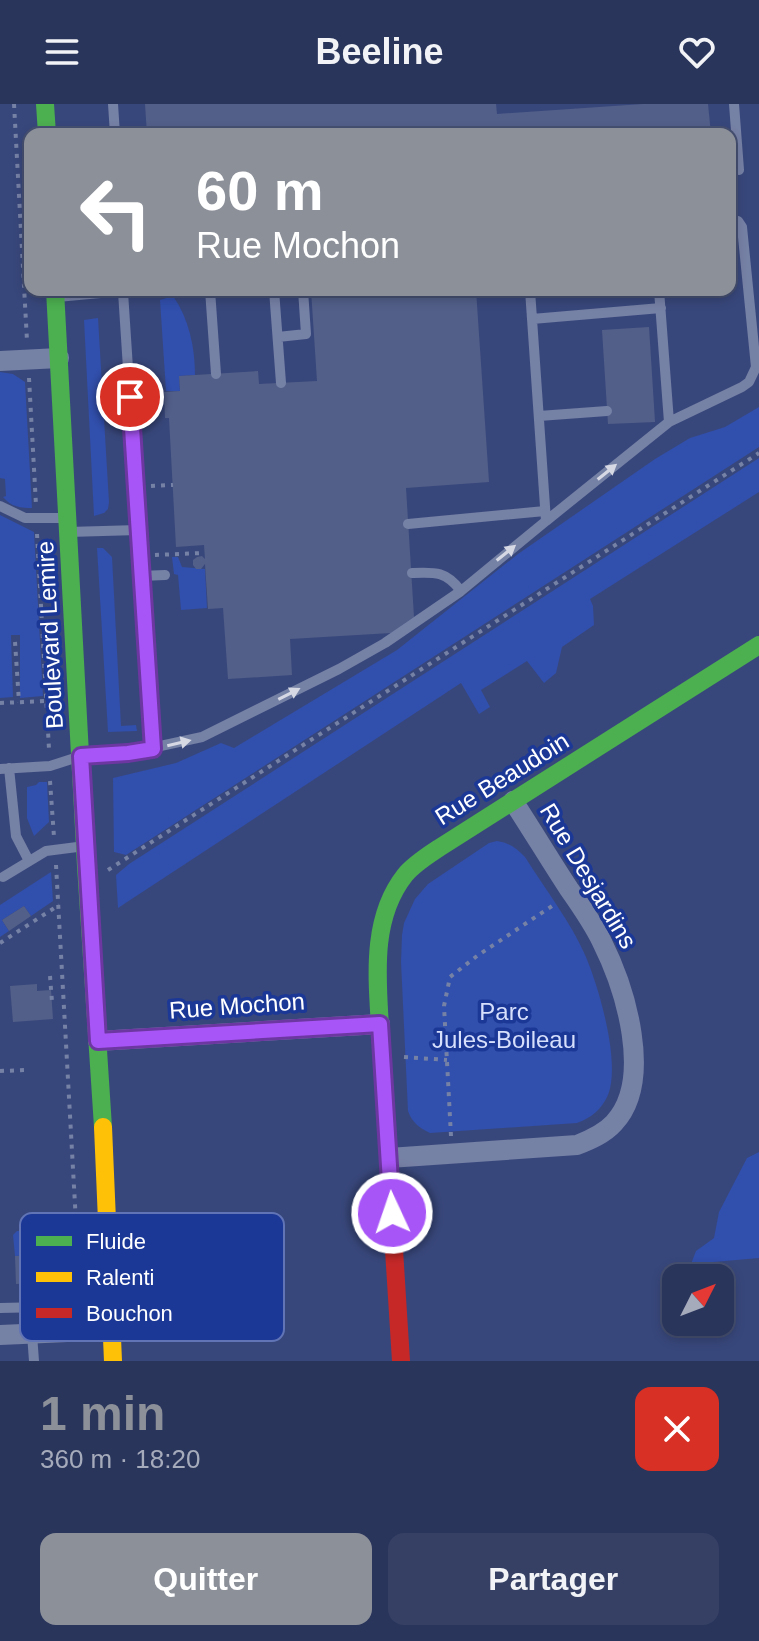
<!DOCTYPE html>
<html lang="fr">
<head>
<meta charset="utf-8">
<style>
	:root { --surface:#2a355c; --page:#364065; --text:#f1f3f6; --muted:#a5abbb; --line:#465072; --accent:#8c9099 }
	body { margin:0; font-family:Arial,sans-serif; background:var(--page); color:var(--text); height:100vh; display:flex; flex-direction:column; font-size:30px; white-space:nowrap }
	* { box-sizing:border-box; margin:0 }
	p { font-size:26px; color:var(--muted) }
	.icon { flex:none; width:44px; height:44px; fill:none; stroke:currentColor; stroke-width:2; stroke-linecap:round; stroke-linejoin:round }
	.map { position:relative; height:1257px; overflow:hidden }
	.side { display:flex; flex-direction:column; background:var(--surface); flex:1 }
	.side>* { flex:none }
	.hud { position:absolute; left:24px; top:24px; width:712px; height:168px; border-radius:16px; box-shadow:0 4px 12px #0003,0 0 0 2px var(--line); background:#8c9099; color:#fff; overflow:hidden }
	.needle { width:52px; rotate:48deg }
	.controls { position:absolute; left:662px; top:1160px; display:grid; gap:16px }
	.controls a { display:grid; place-items:center; width:72px; height:72px; border-radius:16px; background:var(--surface); box-shadow:0 4px 12px #0003,0 0 0 2px var(--line); font-size:40px }
	.pin { position:absolute; display:grid; place-items:center; width:68px; height:68px; color:#fff; margin:-34px; border:4px solid #fff; border-radius:50%; box-shadow:0 2px 8px #0007 }
	.me { position:absolute; width:88px; margin:-44px; rotate:357deg; stroke-linejoin:round; filter:drop-shadow(0 0 6px #0008) }
	.turn { display:flex; align-items:center; gap:28px; height:168px; padding:0 40px; font-size:36px }
	.turn .icon { width:104px; height:104px; stroke-width:2.5 }
	.turn b { display:block; font-size:56px; line-height:68px }
	.round { display:grid; place-items:center; flex:none; width:84px; height:84px; border-radius:16px; background:var(--page) }
	.overview { display:flex; align-items:center; justify-content:space-between; height:136px; padding:0 40px }
	h1 { font-size:48px; font-weight:800; line-height:60px; color:var(--accent) }
	.primary-button { display:flex; gap:16px; margin-top:auto; padding:16px 40px }
	.primary-button a { flex:1; height:92px; border-radius:16px; background:var(--accent); color:#fff; font-size:32px; font-weight:800; line-height:92px; text-align:center }
	.primary-button a+a { background:var(--page); color:var(--text) }
	header { display:flex; justify-content:space-between; align-items:center; height:104px; padding:0 40px; background:var(--surface); font-size:36px; font-weight:800 }
	.map>svg:first-child { display:block }
	.green { fill:#314fac }
	.building { fill:#525f89 }
	.lines { fill:none; stroke-linecap:round; stroke-linejoin:round }
	.path { stroke:#7681a6; stroke-width:4; stroke-dasharray:4 6; stroke-linecap:butt }
	.lane { stroke:#7681a6; stroke-width:10 }
	.street { stroke:#7681a6; stroke-width:20 }
	.fast { stroke:#4caf50; stroke-width:18 }
	.slow { stroke:#ffc107; stroke-width:18 }
	.jam { stroke:#c62828; stroke-width:18 }
	.oneway { fill:#d6d9e4 }
	.route-casing { stroke:#6d37a1; stroke-width:20 }
	.route { stroke:#a855f7; stroke-width:14 }
	.labels { text-anchor:middle; stroke-width:7; stroke-linejoin:round; paint-order:stroke }
	.street-label { font-size:24px; fill:#fff; stroke:#1c3897 }
	.park-label { font-size:24px; fill:#d6dffb; stroke:#1c3897 }
	.key { fill:#1c3897; stroke:#6074b6; stroke-width:2 }
	.key-label { font-size:22px; fill:#fff }
</style>
</head>
<body>
<header><svg class="icon" aria-label="menu" viewBox="0 0 24 24"><path d="M4 6h16M4 12h16M4 18h16"/></svg>Beeline<svg class="icon" aria-label="heart" viewBox="0 0 24 24"><path d="M12 20l-8-8c-3-5 5-10 8-4 3-6 11-1 8 4z"/></svg></header>
<div class="map">
<svg width="759" height="1257" viewBox="0 0 759 1257">
	<rect width="100%" height="100%" fill="#38477b"/>
	<!-- green -->
	<path class="green" d="M 173,192 C 189,215 195,243 195,271 L 179,272 L 180,287 L 166,287 L 160,196 Z
		M 98,214 L 109,398 L 108,405 L 104,409 L 94,412 L 84,216 Z
		M 0,268 L 13,270 L 25,278 L 32,404 C 21,404 11,403 3,393 L 6,392 L 5,375 L 0,374 Z
		M 759,303 L 759,343 L 126,751 L 114,748 L 113,674 L 176,659 L 221,639 L 234,644 L 397,546 L 518,450 L 655,355 L 690,334 L 725,323 Z
		M 759,354 L 759,388 L 590,495 L 593,502 L 594,521 L 562,543 L 556,569 L 544,579 L 527,557 L 481,586 L 490,603 L 479,610 L 461,579 L 118,804 L 116,771 L 129,760 Z
		M 0,411 L 34,428 L 43,592 L 20,594 L 20,531 L 11,531 L 13,593 L 0,594 Z
		M 97,444 L 103,444 L 112,453 L 121,622 L 136,621 L 137,627 L 108,628 Z
		M 172,453 L 178,453 L 182,463 L 205,465 L 207,504 L 181,506 L 178,471 L 174,470 Z
		M 39,678 L 47,678 L 49,718 L 34,732 L 27,714 L 27,683 L 36,681 Z
		M 497,737 C 510,739 516,744 525,753 C 545,785 571,818 586,853 C 599,884 621,959 608,991 C 602,1005 591,1014 577,1019 L 430,1029 C 419,1024 412,1018 408,1007 L 401,858 L 402,831 L 404,819 L 415,795 L 428,780 L 489,739 Z
		M 51,768 L 53,797 L 31,812 L 24,802 L 2,816 L 9,827 L 0,833 L 0,801 Z
		M 759,1048 L 759,1154 L 691,1160 L 696,1147 L 714,1134 L 719,1108 L 747,1054 Z
		M 72,1125 L 75,1184 L 70,1184 L 68,1146 L 45,1146 L 44,1151 L 15,1152 L 13,1131 L 17,1127 Z"/>
	<!-- building -->
	<path class="building" d="M 145,0 L 496,0 L 497,10 L 643,0 L 708,0 L 711,30 L 147,30 Z
		M 311,186 L 476,186 L 489,378 L 406,384 L 414,513 L 391,529 L 290,535 L 292,571 L 228,575 L 223,504 L 208,505 L 205,460 L 201,465 L 196,465 L 193,461 L 193,456 L 197,453 L 202,452 L 205,455 L 204,441 L 176,443 L 169,314 L 165,314 L 164,288 L 180,287 L 179,272 L 258,267 L 259,280 L 317,277 Z
		M 649,223 L 655,318 L 608,320 L 602,226 Z
		M 24,802 L 31,812 L 9,827 L 2,816 Z
		M 37,880 L 37,887 L 51,886 L 53,915 L 13,918 L 10,882 Z
		M 62,1150 L 63,1178 L 16,1180 L 15,1152 Z"/>
	<g class="lines">
		<!-- path -->
		<path class="path" d="M 14,0 L 27,237
			M 29,274 L 36,401
			M 146,292 L 164,290
			M 151,382 L 173,381
			M 37,430 L 49,645
			M 155,451 L 204,449
			M 15,538 L 19,598
			M 0,599 L 46,597
			M 50,677 L 54,733
			M 56,761 L 81,1208
			M 108,766 L 759,349
			M 0,839 L 59,801
			M 50,872 L 52,898
			M 404,953 L 447,956
			M 0,967 L 27,966
			M 451,1032 L 444,902 L 450,873 L 477,852 L 555,800
			M 56,1198 L 69,1193 L 66,1157 L 62,1158"/>
		<!-- lane -->
		<path class="lane" d="M 113,0 L 115,30
			M 734,0 L 739,66
			M 210,186 L 216,270
			M 274,186 L 281,279
			M 123,188 L 153,645
			M 57,193 L 133,186
			M 532,215 L 661,204
			M 278,233 L 306,230 L 303,186
			M 539,312 L 607,307
			M 669,318 L 742,283 L 749,278 L 756,263 L 742,123 L 738,117 L 730,115
			M 0,402 L 25,414 L 65,414
			M 546,417 L 669,318 L 659,186
			M 408,420 L 545,407
			M 68,428 L 138,426
			M 412,469 C 435,468 446,467 461,487
			M 141,472 L 165,471
			M 9,664 L 16,732 L 29,757
			M 0,665 L 50,662 L 81,652 L 128,649 L 202,633 L 339,565 L 385,539 L 461,487 L 546,417 L 530,186
			M 3,773 L 46,747 L 85,742
			M 0,1204 L 44,1203 L 45,1229
			M 32,1230 L 34,1257"/>
		<!-- street -->
		<path class="street" d="M 0,257 L 59,254
			M 98,937 L 380,920
			M 389,1054 L 577,1041 C 590,1036 604,1030 614,1019 C 654,976 625,884 602,838 C 593,819 581,802 569,785 C 550,756 532,726 513,697
			M 0,1231 L 112,1226"/>
		<!-- fast -->
		<path class="fast" d="M 45,0 L 47,30
			M 55,186 L 86,762 L 103,1023
			M 380,923 C 377,872 371,814 405,771 C 414,760 427,752 439,744 L 759,541"/>
		<!-- slow -->
		<path class="slow" d="M 103,1023 L 113,1257"/>
		<!-- jam -->
		<path class="jam" d="M 380,923 L 401,1257"/>
	</g>
	<!-- one-way arrows -->
	<defs><path id="oneway-solid" d="M-6-.8H1V-3.2L6.5 0L1 3.2V.8H-6Z" transform="scale(2)"/></defs>
	<g class="oneway">
		<use href="#oneway-solid" transform="translate(607 368) rotate(-39)"/>
		<use href="#oneway-solid" transform="translate(506 449) rotate(-39)"/>
		<use href="#oneway-solid" transform="translate(289 590) rotate(-27)"/>
		<use href="#oneway-solid" transform="translate(179 639) rotate(-13)"/>
	</g>
	<g class="lines">
		<defs>
			<path id="route" d="M 130,293 L 153,645 L 128,649 L 81,652 L 98,937 L 380,920 L 392,1109"/>
		</defs>
		<!-- route casing -->
		<use href="#route" class="route-casing"/>
		<!-- route -->
		<use href="#route" class="route"/>
	</g>
	<g class="labels">
		<!-- street labels -->
		<g class="street-label">
			<text transform="translate(50 531) rotate(-93)" y="8">Boulevard Lemire</text>
			<text transform="translate(502 675) rotate(-32)" y="8">Rue Beaudoin</text>
			<text transform="translate(588 772) rotate(59)" y="8">Rue Desjardins</text>
			<text transform="translate(237 902) rotate(-4)" y="8">Rue Mochon</text>
		</g>
		<!-- park labels -->
		<g class="park-label">
			<text x="504" y="916">Parc<tspan x="504" dy="28">Jules-Boileau</tspan></text>
		</g>
	</g>
	<!-- legend -->
	<rect x="20" y="1109" width="264" height="128" rx="12" class="key"/>
	<rect x="36" y="1132" width="36" height="10" fill="#4caf50"/>
	<rect x="36" y="1168" width="36" height="10" fill="#ffc107"/>
	<rect x="36" y="1204" width="36" height="10" fill="#c62828"/>
	<g class="key-label">
		<text x="86" y="1145">Fluide</text>
		<text x="86" y="1181">Ralenti</text>
		<text x="86" y="1217">Bouchon</text>
	</g>
</svg>
<div class="controls">
<a><svg class="needle" viewBox="-14 -14 28 28"><path d="M0-13l5 13h-10z" fill="#e53935"/><path d="M0 13l5-13h-10z" fill="#a5abbb"/></svg></a>
</div>
<div class="pin" style="left:130px;top:293px;background:#d93025"><svg class="icon" aria-label="arrive" viewBox="0 0 24 24"><path d="M6 21V4h12l-3 4 3 4H6"/></svg></div>
<svg class="me" style="left:392px;top:1109px" viewBox="-20 -20 40 40"><circle r="17" fill="#a855f7" stroke="#fff" stroke-width="3"/><path d="M0-11L8 9 0 5-8 9z" fill="#fff"/></svg>
<div class="hud">
<div class="turn"><svg class="icon" aria-label="left" viewBox="0 0 24 24"><path d="M17 20v-9H6M10 6l-5 5 5 5"/></svg><div><b>60 m</b>Rue Mochon</div></div>
</div>
</div>
<section class="side">
<div class="overview"><div><h1>1 min</h1><p>360 m · 18:20</p></div><a class="round" style="background:#d93025;color:#fff"><svg class="icon" aria-label="close" viewBox="0 0 24 24"><path d="M6 6l12 12M18 6L6 18"/></svg></a></div>
<div class="primary-button"><a>Quitter</a><a>Partager</a></div>
</section>
</body>
</html>
